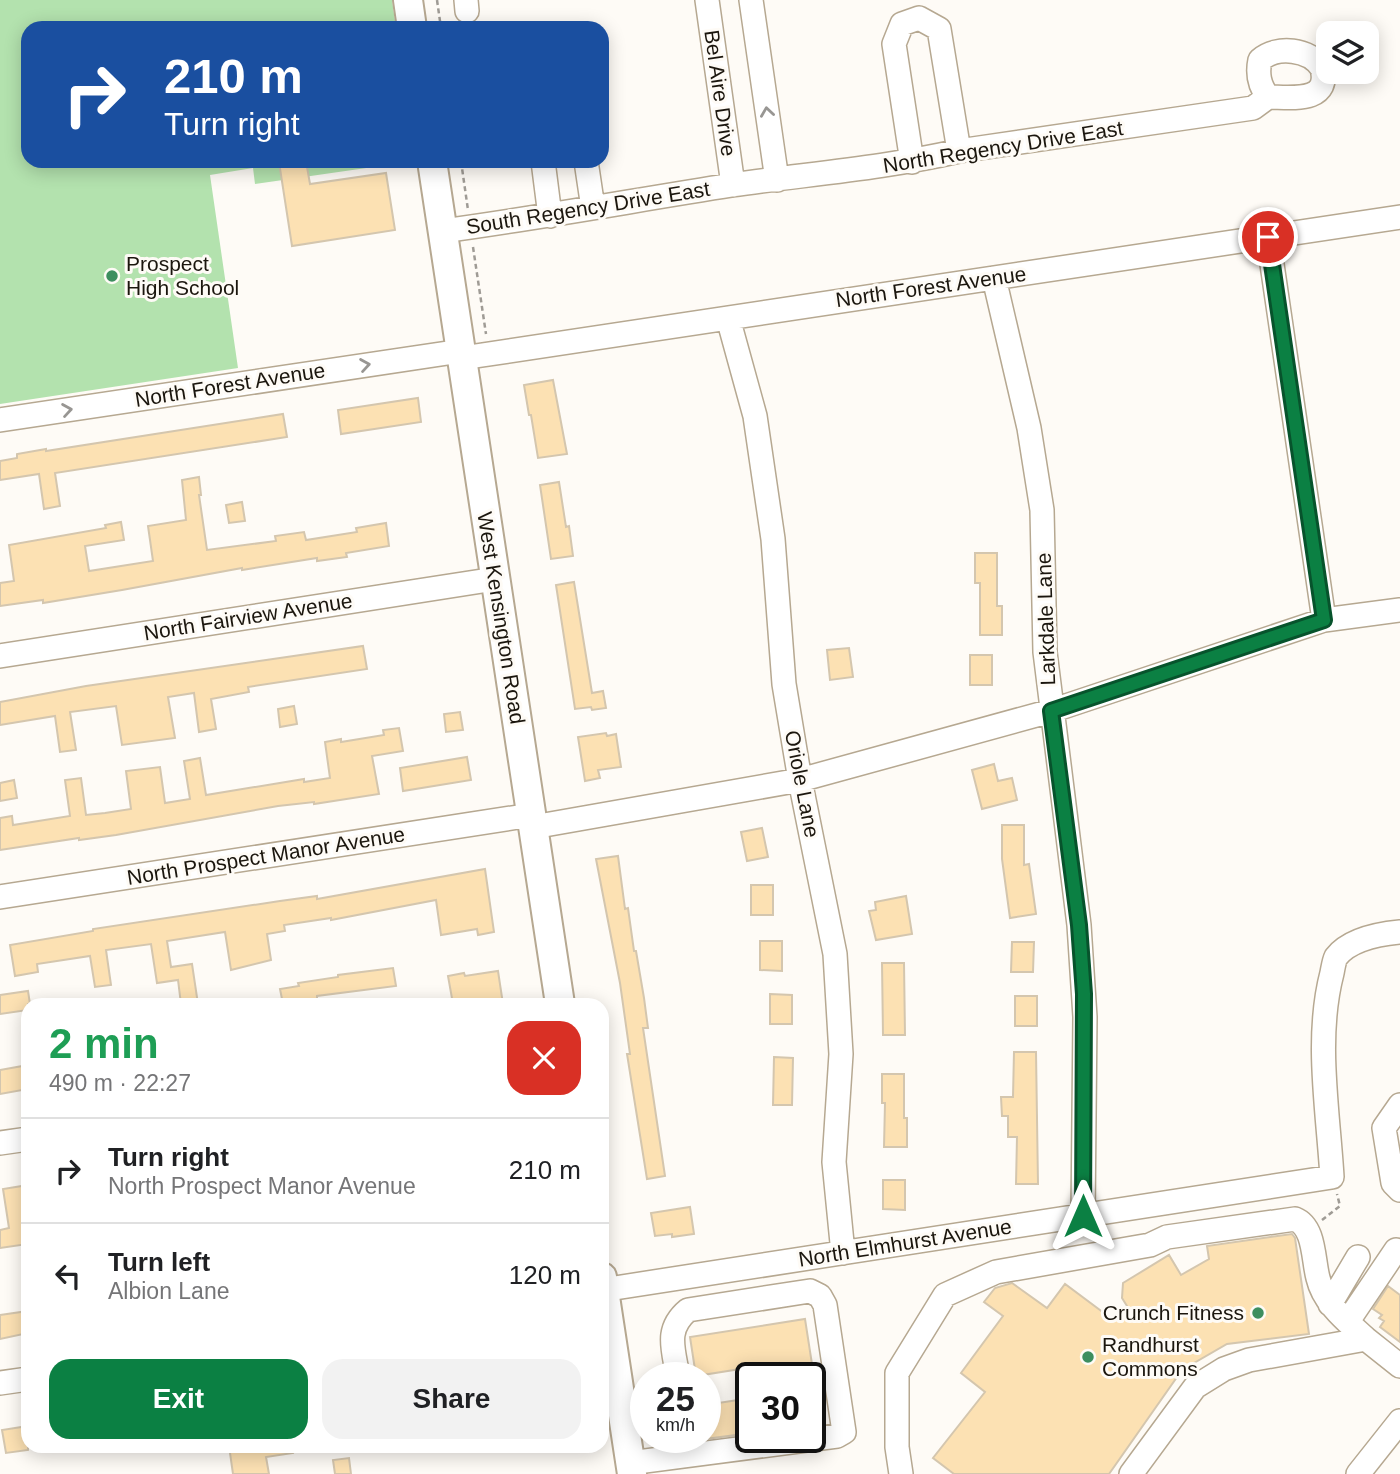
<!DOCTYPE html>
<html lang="en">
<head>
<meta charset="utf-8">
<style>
	:root { --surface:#fff; --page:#f2f2f2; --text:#202124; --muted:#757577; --line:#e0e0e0; --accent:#0b8043 }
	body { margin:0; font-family:Arial,sans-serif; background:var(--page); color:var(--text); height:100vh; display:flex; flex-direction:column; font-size:26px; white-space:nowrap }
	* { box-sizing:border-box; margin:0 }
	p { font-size:23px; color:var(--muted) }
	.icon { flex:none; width:38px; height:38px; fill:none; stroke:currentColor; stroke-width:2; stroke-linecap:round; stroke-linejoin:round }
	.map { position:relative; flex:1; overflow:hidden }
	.side { position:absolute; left:21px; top:998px; width:588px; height:455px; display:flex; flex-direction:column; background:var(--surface); border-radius:21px; box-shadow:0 4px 18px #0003 }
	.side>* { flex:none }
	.banner { position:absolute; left:21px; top:21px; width:588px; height:147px; border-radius:21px; box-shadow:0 4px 18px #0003; background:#1a4fa0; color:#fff; overflow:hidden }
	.buttons { position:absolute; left:1316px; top:21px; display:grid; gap:14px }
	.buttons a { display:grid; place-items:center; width:63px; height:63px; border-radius:14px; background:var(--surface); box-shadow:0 4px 18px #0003; font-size:35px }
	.speed { position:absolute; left:630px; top:1362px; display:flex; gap:14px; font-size:35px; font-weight:700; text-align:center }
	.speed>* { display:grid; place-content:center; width:91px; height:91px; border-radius:50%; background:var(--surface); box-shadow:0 4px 18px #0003; line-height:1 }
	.speed small { font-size:18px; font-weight:400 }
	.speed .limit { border:4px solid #111; border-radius:10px; background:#fff; color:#111 }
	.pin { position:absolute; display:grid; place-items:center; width:60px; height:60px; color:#fff; margin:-30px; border:4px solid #fff; border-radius:50%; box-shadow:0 2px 7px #0007 }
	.me { position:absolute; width:77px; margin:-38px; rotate:0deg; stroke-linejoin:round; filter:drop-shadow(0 0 5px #0008) }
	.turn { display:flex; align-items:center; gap:24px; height:147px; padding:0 28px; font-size:32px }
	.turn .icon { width:91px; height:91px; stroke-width:2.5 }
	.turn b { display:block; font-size:49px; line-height:60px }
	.round { display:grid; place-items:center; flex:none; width:74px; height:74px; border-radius:21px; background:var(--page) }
	.overview { display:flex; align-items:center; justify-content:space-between; height:119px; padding:0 28px }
	h1 { font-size:42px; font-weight:800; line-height:52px; color:#1e9e55 }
	.button { display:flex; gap:14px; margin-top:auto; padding:14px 28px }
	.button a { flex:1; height:80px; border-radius:21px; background:var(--accent); color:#fff; font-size:28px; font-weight:800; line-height:80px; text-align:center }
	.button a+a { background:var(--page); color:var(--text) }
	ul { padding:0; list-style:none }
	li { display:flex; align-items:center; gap:21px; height:105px; padding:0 28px; border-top:2px solid var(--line) }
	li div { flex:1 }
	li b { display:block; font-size:26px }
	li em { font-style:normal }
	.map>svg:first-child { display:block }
	.green { fill:#b3e2ae }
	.building { fill:#fce1b3; stroke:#d4c6ae; stroke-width:2 }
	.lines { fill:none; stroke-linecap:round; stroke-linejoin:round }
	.minor-casing { stroke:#b6a891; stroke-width:26 }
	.major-casing { stroke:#b6a891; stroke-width:32 }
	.path { stroke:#9f9b95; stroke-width:2.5; stroke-dasharray:5 3.5; stroke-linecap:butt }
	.minor { stroke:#fff; stroke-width:23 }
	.major { stroke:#fff; stroke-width:28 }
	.oneway { stroke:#989693 }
	.route-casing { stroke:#07532c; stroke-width:18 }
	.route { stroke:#0b8043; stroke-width:12 }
	.poi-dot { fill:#3d8e5f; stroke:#fefbf6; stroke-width:2.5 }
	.labels { text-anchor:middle; stroke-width:6; stroke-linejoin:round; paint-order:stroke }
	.street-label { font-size:21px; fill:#1b160e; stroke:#fefbf6 }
	.poi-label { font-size:21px; fill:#1b160e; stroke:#fefbf6; text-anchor:start }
</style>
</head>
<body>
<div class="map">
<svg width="1400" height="1474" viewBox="0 0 1400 1474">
	<rect width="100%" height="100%" fill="#fefbf6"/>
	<!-- green -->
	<path class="green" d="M 0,0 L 392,0 L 396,28 L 28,28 L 28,161 L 415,161 L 255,184 L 253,168 L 210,175 L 238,368 L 0,404 Z"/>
	<!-- building -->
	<path class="building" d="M 287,161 L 306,161 L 310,184 L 386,173 L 395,230 L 292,246 L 279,162 Z
		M 553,380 L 567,454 L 538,458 L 531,415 L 529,415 L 524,385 Z
		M 418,398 L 421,422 L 341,434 L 338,410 Z
		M 283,414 L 287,437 L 55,473 L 60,506 L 44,509 L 39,474 L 0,480 L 0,461 L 17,458 L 17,454 L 46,449 L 46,451 Z
		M 199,477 L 201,495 L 199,495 L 207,550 L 276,541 L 275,536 L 304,532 L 306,540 L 357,532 L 356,528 L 386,523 L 389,546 L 346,553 L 347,557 L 317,561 L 317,558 L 242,570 L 242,568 L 122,590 L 43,603 L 43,600 L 0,606 L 0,583 L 14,581 L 9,545 L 106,528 L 105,525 L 121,522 L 124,540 L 85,546 L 89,571 L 153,561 L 148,526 L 186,520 L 182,480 Z
		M 559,482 L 566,527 L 569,526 L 573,556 L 551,559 L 540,485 Z
		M 242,502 L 245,521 L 229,523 L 226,505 Z
		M 975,553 L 997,553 L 997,606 L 1002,606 L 1002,635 L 980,635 L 980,583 L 975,583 Z
		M 574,582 L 592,693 L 603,691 L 606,708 L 592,710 L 591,707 L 575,709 L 556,585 Z
		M 363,646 L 367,669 L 248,687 L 249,692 L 211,699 L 216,729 L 199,732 L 194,693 L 168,697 L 175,738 L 122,745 L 116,706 L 70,712 L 76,750 L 60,752 L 55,716 L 0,725 L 0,702 L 86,686 Z
		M 849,648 L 853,677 L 830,680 L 827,650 Z
		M 970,655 L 992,655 L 992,685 L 970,685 Z
		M 294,706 L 297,724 L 280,727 L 278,709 Z
		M 460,712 L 463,730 L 446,732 L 444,714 Z
		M 399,728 L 403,751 L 372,756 L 379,794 L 314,804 L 314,802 L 278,806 L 116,835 L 79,840 L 79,838 L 0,850 L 0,818 L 12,816 L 13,825 L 70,816 L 65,780 L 81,778 L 86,815 L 105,813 L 131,809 L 126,771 L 160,767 L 165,803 L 190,799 L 184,761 L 200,758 L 206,795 L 304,779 L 304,782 L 330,778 L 325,742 L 341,739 L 341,742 L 384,735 L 383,730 Z
		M 606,733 L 607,736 L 616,734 L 621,767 L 598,770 L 600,778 L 585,781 L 578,737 Z
		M 467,757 L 471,780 L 403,791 L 400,768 Z
		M 994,764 L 998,781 L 1012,778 L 1017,800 L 982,809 L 972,770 Z
		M 14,780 L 17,798 L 0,801 L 0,783 Z
		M 1002,825 L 1024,825 L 1024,865 L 1029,864 L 1036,914 L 1010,918 L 1002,859 Z
		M 762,828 L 768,857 L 747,861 L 741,832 Z
		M 618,856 L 625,909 L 628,908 L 634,951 L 636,951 L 644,998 L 648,1028 L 643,1028 L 665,1176 L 647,1179 L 627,1054 L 630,1054 L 620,983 L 596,859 Z
		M 485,869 L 494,932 L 478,935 L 477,929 L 441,935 L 436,900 L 331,920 L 331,918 L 284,925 L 285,931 L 267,934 L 271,960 L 231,970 L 225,932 L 167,941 L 171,967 L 192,964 L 198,1004 L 181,1004 L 178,980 L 157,983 L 151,944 L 106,950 L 111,985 L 95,987 L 90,956 L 37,964 L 38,972 L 15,976 L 10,945 L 93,931 L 93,929 L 280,901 L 317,896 L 317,899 Z
		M 751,885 L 773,885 L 773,915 L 751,915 Z
		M 906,896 L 912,934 L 876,940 L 869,911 L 876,910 L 875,902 Z
		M 760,941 L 782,941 L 782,971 L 760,970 Z
		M 1012,942 L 1034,942 L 1033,972 L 1011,972 Z
		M 882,963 L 904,963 L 905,1035 L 883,1035 Z
		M 393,968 L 396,986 L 317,996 L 317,999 L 299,1002 L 299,1004 L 283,1004 L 280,989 L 299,986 L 298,983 L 338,977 L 338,975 Z
		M 498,971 L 503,1004 L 453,1004 L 448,976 L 464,973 L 465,976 Z
		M 28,991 L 30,1004 L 28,1004 L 28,1010 L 0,1014 L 0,995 Z
		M 770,994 L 792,995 L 792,1024 L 770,1024 Z
		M 1015,996 L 1037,996 L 1037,1026 L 1015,1026 Z
		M 1014,1052 L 1036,1052 L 1038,1184 L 1016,1184 L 1017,1137 L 1008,1137 L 1008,1116 L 1002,1116 L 1001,1097 L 1013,1097 Z
		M 774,1057 L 793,1058 L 792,1105 L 773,1105 Z
		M 28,1065 L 28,1089 L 0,1094 L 0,1070 Z
		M 882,1074 L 904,1074 L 904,1118 L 907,1118 L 907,1147 L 884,1147 L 885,1103 L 882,1103 Z
		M 883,1180 L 905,1180 L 905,1210 L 883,1209 Z
		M 28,1185 L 28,1244 L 0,1248 L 0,1230 L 9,1228 L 3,1189 Z
		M 690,1207 L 694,1234 L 672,1237 L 672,1234 L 655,1236 L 651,1213 Z
		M 1292,1234 L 1295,1238 L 1309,1334 L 1227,1344 L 1182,1370 L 1109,1474 L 954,1474 L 933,1458 L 985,1392 L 961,1373 L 1003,1316 L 984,1302 L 995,1288 L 1012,1283 L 1047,1308 L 1065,1284 L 1112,1319 L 1127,1306 L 1122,1298 L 1123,1283 L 1169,1255 L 1181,1275 L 1209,1259 L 1207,1246 Z
		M 1388,1286 L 1400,1295 L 1400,1342 L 1380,1327 L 1384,1321 L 1379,1318 L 1382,1315 L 1373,1309 Z
		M 28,1311 L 28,1333 L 0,1339 L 0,1315 Z
		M 805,1319 L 814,1377 L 781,1377 L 779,1363 L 696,1376 L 690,1337 Z
		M 751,1398 L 751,1433 L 705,1439 L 705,1405 Z
		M 28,1426 L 28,1450 L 6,1453 L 2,1430 Z
		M 229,1446 L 292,1446 L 293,1453 L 266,1457 L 269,1474 L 233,1474 Z
		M 349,1458 L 351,1474 L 335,1474 L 333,1460 Z"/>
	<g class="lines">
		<defs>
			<path id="minor" d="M 466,0 L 467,11
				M 707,0 L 733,185
				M 751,0 L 777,180
				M 543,161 L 550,216
				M 586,161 L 593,208
				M 912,162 L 894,44 L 902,24 L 919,18 L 939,29 L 959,151
				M 442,231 C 539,218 636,200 732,185 C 808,174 885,168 959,151 L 1253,108 L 1268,97 C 1259,85 1257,74 1260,60 C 1277,45 1310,49 1322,68 C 1331,104 1290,97 1268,97
				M 1268,237 L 1324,620
				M 994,278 L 1029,428 L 1042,510 L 1045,652 L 1079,925 L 1085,1017 L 1083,1215
				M 728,318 L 755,416 L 773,539 L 784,684 L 800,780 L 835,954 L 841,1054 L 834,1162 L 843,1253
				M 462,358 L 1400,217
				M 0,420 L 461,351
				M 0,656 L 495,579
				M 533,827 L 800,780 L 1051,711 L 1324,620 L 1400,610
				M 0,897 L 531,815
				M 1400,1105 L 1384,1128 L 1393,1183 L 1400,1190
				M 0,1143 L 28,1139
				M 602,1290 L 1332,1177 C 1328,1110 1315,1038 1332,973 C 1333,968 1334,961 1336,957 C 1350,939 1379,934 1400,932
				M 1330,1304 L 1358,1257
				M 1348,1321 L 1396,1250
				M 0,1383 L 28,1379
				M 630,1463 L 837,1436 L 844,1432 L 825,1305 L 820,1296 L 810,1291 L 688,1310 C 664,1330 674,1350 678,1377
				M 901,1474 L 897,1447 L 897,1373 L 945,1295 L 996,1272 L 1150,1245 L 1167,1237 L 1295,1219 C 1315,1227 1313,1260 1318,1278 C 1324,1304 1348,1322 1366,1339
				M 1131,1474 L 1195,1387 L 1224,1369 L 1249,1360 L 1366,1339 L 1400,1366
				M 1358,1474 L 1400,1421"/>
			<path id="major" d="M 408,0 L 412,28
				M 432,161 L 560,1004
				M 602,1277 L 632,1474"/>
		</defs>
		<!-- minor casing -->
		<use href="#minor" class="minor-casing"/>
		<!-- major casing -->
		<use href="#major" class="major-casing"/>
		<!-- path -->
		<path class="path" d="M 437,0 L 441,28
			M 461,161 L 468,210
			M 473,247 L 486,334
			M 1322,1220 L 1340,1206 L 1337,1194"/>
		<!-- minor -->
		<use href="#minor" class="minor"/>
		<!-- major -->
		<use href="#major" class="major"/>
	</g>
	<!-- one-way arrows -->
	<defs><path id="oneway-chevron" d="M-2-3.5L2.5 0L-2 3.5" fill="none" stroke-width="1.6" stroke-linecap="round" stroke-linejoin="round" transform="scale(1.75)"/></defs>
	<g class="oneway">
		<use href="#oneway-chevron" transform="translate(767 112) rotate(-98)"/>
		<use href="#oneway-chevron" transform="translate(365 365) rotate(-9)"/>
		<use href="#oneway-chevron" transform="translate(67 410) rotate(-9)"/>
	</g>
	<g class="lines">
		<defs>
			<path id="route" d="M 1083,1216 L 1084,994 L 1079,925 L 1051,711 L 1324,620 L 1268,237"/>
		</defs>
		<!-- route casing -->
		<use href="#route" class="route-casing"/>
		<!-- route -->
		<use href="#route" class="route"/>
	</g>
	<!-- markers -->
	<g class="poi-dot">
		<circle cx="112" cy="276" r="7"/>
		<circle cx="1258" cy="1313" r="7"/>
		<circle cx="1088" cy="1357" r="7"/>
	</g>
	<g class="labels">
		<!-- street labels -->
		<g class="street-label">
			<text transform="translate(720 93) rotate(82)" y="7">Bel Aire Drive</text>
			<text transform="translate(1003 147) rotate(-9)" y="7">North Regency Drive East</text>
			<text transform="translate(588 208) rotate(-9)" y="7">South Regency Drive East</text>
			<text transform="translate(931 287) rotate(-8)" y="7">North Forest Avenue</text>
			<text transform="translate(230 385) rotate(-9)" y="7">North Forest Avenue</text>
			<text transform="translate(248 617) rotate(-9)" y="7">North Fairview Avenue</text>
			<text transform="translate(501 618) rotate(81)" y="7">West Kensington Road</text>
			<text transform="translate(1046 619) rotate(-92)" y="7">Larkdale Lane</text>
			<text transform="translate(802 784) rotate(79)" y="7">Oriole Lane</text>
			<text transform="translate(266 856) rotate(-9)" y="7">North Prospect Manor Avenue</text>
			<text transform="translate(905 1243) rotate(-9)" y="7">North Elmhurst Avenue</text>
		</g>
		<!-- poi labels -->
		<g class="poi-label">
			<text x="126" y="271">Prospect<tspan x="126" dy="24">High School</tspan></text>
			<text x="1244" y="1320" text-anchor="end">Crunch Fitness</text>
			<text x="1102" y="1352">Randhurst<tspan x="1102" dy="24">Commons</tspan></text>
		</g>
	</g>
</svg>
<div class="buttons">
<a><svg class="icon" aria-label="layers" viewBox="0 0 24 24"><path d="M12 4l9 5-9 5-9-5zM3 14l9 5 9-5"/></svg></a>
</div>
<div class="speed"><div>25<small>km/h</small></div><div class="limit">30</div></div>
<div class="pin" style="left:1268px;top:237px;background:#d93025"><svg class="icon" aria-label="arrive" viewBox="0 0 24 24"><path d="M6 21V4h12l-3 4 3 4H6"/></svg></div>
<svg class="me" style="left:1083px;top:1216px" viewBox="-20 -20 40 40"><path d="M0-17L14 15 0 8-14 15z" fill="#0b8043" stroke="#fff" stroke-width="4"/></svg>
<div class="banner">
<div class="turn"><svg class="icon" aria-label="right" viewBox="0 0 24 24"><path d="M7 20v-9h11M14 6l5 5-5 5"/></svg><div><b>210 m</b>Turn right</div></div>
</div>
<section class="side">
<div class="overview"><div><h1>2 min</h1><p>490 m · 22:27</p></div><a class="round" style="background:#d93025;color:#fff"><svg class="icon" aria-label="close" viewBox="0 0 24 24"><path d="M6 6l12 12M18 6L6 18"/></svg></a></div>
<ul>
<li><svg class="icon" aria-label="right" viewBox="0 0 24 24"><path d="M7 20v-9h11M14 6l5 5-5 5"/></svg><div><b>Turn right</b><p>North Prospect Manor Avenue</p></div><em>210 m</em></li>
<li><svg class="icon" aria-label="left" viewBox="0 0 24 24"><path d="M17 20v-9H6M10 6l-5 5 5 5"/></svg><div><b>Turn left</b><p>Albion Lane</p></div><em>120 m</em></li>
</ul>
<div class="button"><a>Exit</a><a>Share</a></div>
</section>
</div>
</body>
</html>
